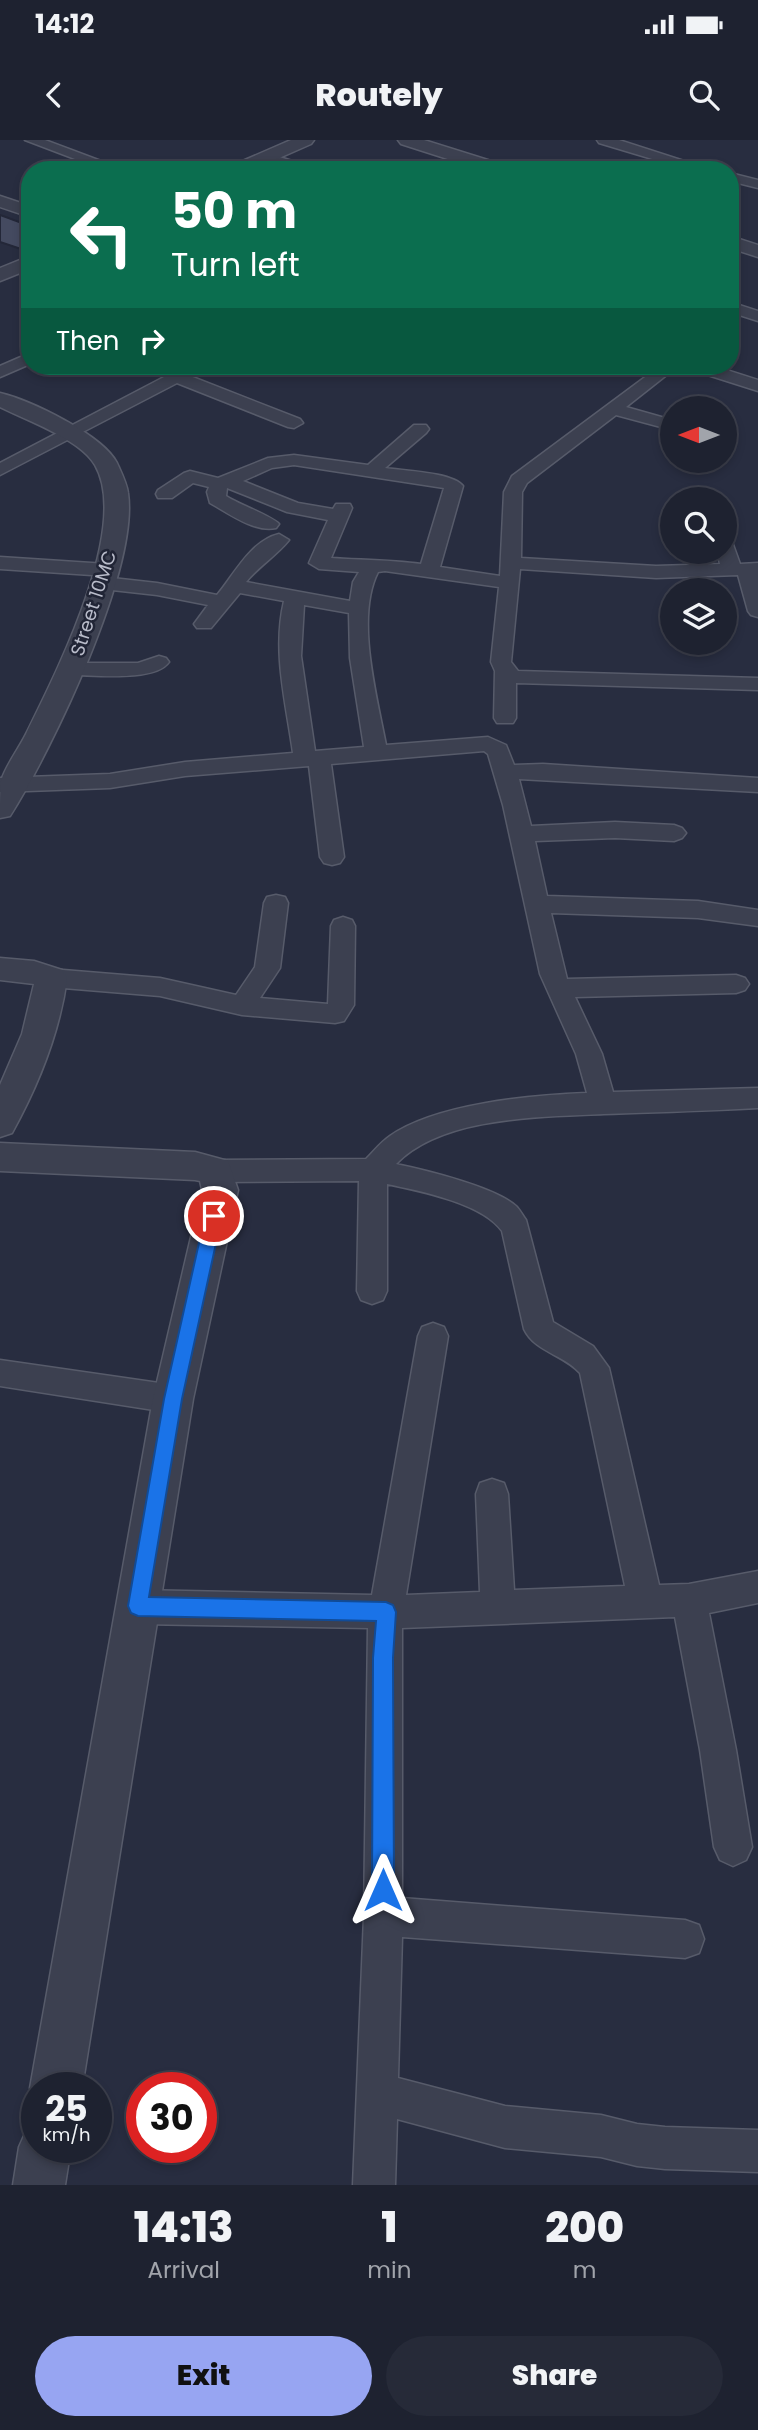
<!DOCTYPE html>
<html lang="en">
<head>
<meta charset="utf-8">
<style>
	:root { --surface:#1e2230; --page:#262a38; --text:#f1f3f6; --muted:#a1a4ab; --line:#3c3f4c; --accent:#97a5f2 }
	body { margin:0; font-family:Poppins,sans-serif; background:var(--page); color:var(--text); height:100vh; display:flex; flex-direction:column; font-size:26px; white-space:nowrap }
	* { box-sizing:border-box; margin:0 }
	p { font-size:23px; color:var(--muted) }
	.icon { flex:none; width:38px; height:38px; fill:none; stroke:currentColor; stroke-width:2; stroke-linecap:round; stroke-linejoin:round }
	.map { position:relative; height:2045px; overflow:hidden }
	.drawer { display:flex; flex-direction:column; background:var(--surface); flex:1 }
	.drawer>* { flex:none }
	.top-card { position:absolute; left:21px; top:21px; width:718px; height:214px; border-radius:28px; box-shadow:0 4px 10px #0003,0 0 0 2px var(--line); background:#0b6e4f; color:#fff; overflow:hidden }
	.needle { width:46px; rotate:270deg }
	.fabs { position:absolute; left:660px; top:256px; display:grid; gap:14px }
	.fabs a { display:grid; place-items:center; width:77px; height:77px; border-radius:50%; background:var(--surface); box-shadow:0 4px 10px #0003,0 0 0 2px var(--line); font-size:35px }
	.speed { position:absolute; left:21px; top:1932px; display:flex; gap:14px; font-size:35px; font-weight:700; text-align:center }
	.speed>* { display:grid; place-content:center; width:91px; height:91px; border-radius:50%; background:var(--surface); box-shadow:0 4px 10px #0003,0 0 0 2px var(--line); line-height:1 }
	.speed small { font-size:18px; font-weight:400 }
	.speed .limit { border:10px solid #d22; background:#fff; color:#111 }
	.pin { position:absolute; display:grid; place-items:center; width:60px; height:60px; color:#fff; margin:-30px; border:4px solid #fff; border-radius:50%; box-shadow:0 2px 7px #0007 }
	.me { position:absolute; width:77px; margin:-38px; rotate:0deg; stroke-linejoin:round; filter:drop-shadow(0 0 5px #0008) }
	.turn { display:flex; align-items:center; gap:24px; height:147px; padding:0 35px; font-size:32px }
	.turn .icon { width:91px; height:91px; stroke-width:2.5 }
	.turn b { display:block; font-size:49px; line-height:60px }
	.then { display:flex; align-items:center; height:66px; padding:0 35px; background:#0003; gap:14px; font-size:26px }
	.eta { display:flex; justify-content:space-evenly; align-items:center; height:119px; text-align:center }
	.eta b { font-size:42px; font-weight:800; line-height:49px }
	.action { display:flex; gap:14px; margin-top:auto; padding:14px 35px }
	.action a { flex:1; height:80px; border-radius:42px; background:var(--accent); color:#111; font-size:28px; font-weight:800; line-height:80px; text-align:center }
	.action a+a { background:var(--page); color:var(--text) }
	.status { display:flex; justify-content:space-between; align-items:center; height:49px; padding:0 35px; background:var(--surface); direction:ltr }
	.status svg { height:19px; fill:currentColor }
	header { display:flex; justify-content:space-between; align-items:center; height:91px; padding:0 35px; background:var(--surface); font-size:32px; font-weight:800 }
	.map>svg:first-child { display:block }
	.building { fill:#444a60; stroke:#232738; stroke-width:2 }
	.lines { fill:none; stroke-linecap:round; stroke-linejoin:round }
	.minor-casing { stroke:#575b6a; stroke-width:3 }
	.tertiary-casing { stroke:#575b6a; stroke-width:3 }
	.minor { fill:#3c4050; fill-rule:evenodd }
	.tertiary { fill:#3c4050; fill-rule:evenodd }
	.route { fill:#1a73e8; stroke:#114b97; stroke-width:2 }
	.labels { text-anchor:middle; stroke-width:5; stroke-linejoin:round; paint-order:stroke }
	.far-street-label { font-size:19px; fill:#b9bcca; stroke:#212536 }
</style>
</head>
<body>
<div class="status"><b>14:12</b><svg viewBox="0 0 49 12"><path d="M0 12V9h3v3zM5 12V6h3v6zM10 12V3h3v9zM15 12V0h3v12zM26 1h20v11H26zM47 4h2v5h-2z"/></svg></div>
<header><svg class="icon" aria-label="back" viewBox="0 0 24 24"><path d="M15 5l-7 7 7 7"/></svg>Routely<svg class="icon" aria-label="search" viewBox="0 0 24 24"><circle cx="10" cy="10" r="6"/><path d="M15 15l6 6"/></svg></header>
<div class="map">
<svg width="758" height="2045" viewBox="0 0 758 2045">
	<rect width="100%" height="100%" fill="#282d40"/>
	<!-- building -->
	<path class="building" d="M 0,75 L 30,86 L 30,112 L 0,102 Z"/>
	<g class="lines">
		<defs>
			<path id="minor" d="M 25,0 L 45,0 L 125,30 L 104,30 Z
				M 597,0 L 619,0 L 712,30 L 689,30 L 599,3 Z
				M 267,13 L 311,27 L 313,30 L 291,30 L 262,20 L 262,14 Z
				M 730,33 L 758,40 L 758,48 L 730,41 Z
				M 730,162 L 758,171 L 758,181 L 730,172 Z
				M 30,213 L 30,224 L 0,237 L 0,226 Z
				M 185,226 L 205,226 L 190,236 L 300,279 L 303,283 L 294,288 L 288,287 L 177,243 L 0,335 L 0,323 Z
				M 501,226 L 525,226 L 527,229 L 519,234 L 503,230 Z
				M 660,226 L 678,226 L 626,267 L 672,280 L 672,290 L 616,275 L 527,343 L 522,352 L 521,418 L 656,426 L 720,424 L 717,411 L 724,411 L 724,397 L 731,399 L 740,424 L 758,423 L 758,477 L 751,475 L 748,471 L 738,435 L 656,438 L 520,429 L 511,522 L 518,531 L 758,538 L 758,550 L 516,543 L 516,578 L 513,583 L 497,583 L 494,578 L 495,531 L 491,522 L 499,447 L 385,431 L 378,432 C 355,477 377,557 386,605 L 488,597 L 506,605 L 514,625 L 543,624 L 758,638 L 758,652 L 519,639 L 531,686 L 615,682 L 674,685 L 682,688 L 686,693 L 682,698 L 674,701 L 615,698 L 535,701 L 547,756 L 698,761 L 758,770 L 758,786 L 698,778 L 551,773 L 567,839 L 736,835 L 745,838 L 749,844 L 745,850 L 736,853 L 575,857 L 602,914 L 613,952 L 758,948 L 758,968 C 707,971 655,972 604,974 C 542,977 442,976 396,1024 C 425,1030 495,1047 516,1066 C 520,1070 523,1076 526,1080 L 553,1182 L 593,1206 L 609,1228 L 659,1445 L 689,1444 L 758,1431 L 758,1463 L 709,1473 L 736,1610 L 752,1707 L 746,1720 L 733,1726 L 720,1720 L 714,1707 L 700,1610 L 675,1477 L 402,1488 L 402,1758 L 685,1780 L 699,1785 L 704,1799 L 699,1813 L 685,1818 L 402,1797 L 398,1938 L 505,1966 L 601,1975 L 637,1984 L 665,1987 L 758,1990 L 758,2032 L 665,2029 L 637,2026 L 601,2017 L 505,2008 L 397,1979 L 395,2045 L 353,2045 L 364,1776 L 368,1488 L 138,1484 L 126,1479 L 121,1467 L 126,1455 L 138,1450 L 372,1455 L 418,1196 L 422,1187 L 433,1183 L 444,1187 L 448,1196 L 406,1455 L 480,1452 L 476,1354 L 480,1343 L 492,1339 L 504,1343 L 508,1354 L 514,1450 L 625,1446 L 580,1233 C 563,1214 535,1212 524,1189 L 502,1091 C 482,1063 420,1051 387,1044 L 387,1151 L 383,1160 L 372,1164 L 361,1160 L 357,1151 L 359,1041 L 216,1042 L 206,1039 L 202,1031 L 206,1023 L 216,1020 L 366,1019 C 374,1011 381,1002 390,996 C 436,964 531,955 587,953 L 576,914 L 540,834 L 503,665 L 488,614 L 484,611 L 331,624 L 344,717 L 340,723 L 332,725 L 324,723 L 320,717 L 309,626 L 185,636 L 110,648 L 0,652 L 0,638 L 110,634 L 185,622 L 293,613 C 286,563 272,511 284,461 L 240,453 L 211,488 L 197,488 L 194,484 L 208,465 L 157,455 L 103,449 L 96,447 L 93,443 L 96,439 L 103,437 L 157,443 L 217,455 C 234,435 250,401 279,394 L 289,400 C 277,415 258,427 246,442 L 350,461 L 353,442 L 359,432 L 319,429 L 309,423 L 328,380 L 287,372 L 227,348 L 226,356 C 238,364 272,376 279,384 L 276,388 C 255,393 228,373 210,363 L 207,352 L 209,347 L 193,343 L 172,358 L 158,358 L 156,354 L 158,350 L 184,333 L 190,331 L 218,338 L 268,318 L 294,315 L 368,325 L 414,285 L 426,285 L 429,289 L 426,293 L 385,328 C 403,331 452,332 463,346 L 440,427 L 500,436 L 504,352 L 512,336 ZM 294,325 L 444,348 L 421,424 C 391,420 361,420 331,418 L 352,368 L 350,364 L 336,364 L 333,369 L 298,363 L 243,341 L 272,328 ZM 304,465 L 349,473 L 350,518 L 364,607 L 315,611 L 301,516 Z
				M 690,226 L 714,226 L 758,240 L 758,251 L 692,230 Z
				M 0,417 L 107,424 L 117,430 L 107,436 L 0,429 Z
				M 159,516 L 166,518 L 169,522 C 155,542 95,535 71,535 L 64,533 L 60,529 L 64,525 L 71,523 L 138,523 Z
				M 276,755 L 285,757 L 288,763 L 280,828 L 260,858 L 328,864 L 331,786 L 334,780 L 343,777 L 352,780 L 355,786 L 354,865 L 344,881 L 335,883 L 242,875 L 160,856 L 51,847 L 42,844 L 38,838 L 42,832 L 51,829 L 160,838 L 236,855 L 255,827 L 264,763 L 267,757 Z
				M 0,1220 L 173,1245 L 184,1249 L 189,1259 L 184,1269 L 173,1273 L 0,1246 Z"/>
			<path id="tertiary" d="M 291,0 L 314,0 L 311,4 L 252,30 L 228,30 L 231,26 Z
				M 398,0 L 424,0 L 507,26 L 510,30 L 482,30 L 401,4 Z
				M 0,56 L 30,66 L 30,77 L 0,67 Z
				M 730,96 L 758,105 L 758,117 L 730,108 Z
				M 30,116 L 30,129 L 0,141 L 0,128 Z
				M 0,253 C 30,260 103,295 117,323 C 121,332 127,344 128,353 C 139,429 52,610 10,676 L 0,678 C 0,667 0,652 1,641 C 6,625 18,610 26,594 C 55,535 131,387 95,325 C 80,299 26,280 0,267 Z
				M 0,818 L 34,821 L 62,830 L 67,838 C 60,891 38,946 12,993 L 0,997 L 0,945 L 22,894 L 34,844 L 0,840 Z
				M 0,1003 L 195,1012 L 228,1021 L 238,1050 L 193,1259 L 82,1948 L 37,1948 L 37,1963 L 30,1948 L 153,1259 L 202,1050 L 200,1041 L 195,1040 L 0,1031 Z
				M 37,1984 L 37,2007 L 71,2007 L 65,2045 L 13,2045 L 19,2007 L 27,1989 Z"/>
		</defs>
		<!-- minor casing -->
		<use href="#minor" class="minor-casing"/>
		<!-- tertiary casing -->
		<use href="#tertiary" class="tertiary-casing"/>
		<!-- minor -->
		<use href="#minor" class="minor"/>
		<!-- tertiary -->
		<use href="#tertiary" class="tertiary"/>
	</g>
	<!-- route -->
	<path class="route" d="M 214,1069 L 219,1071 L 222,1076 L 182,1259 L 149,1457 L 386,1462 L 393,1465 L 396,1472 L 393,1518 L 394,1750 L 390,1758 L 383,1761 L 375,1758 L 372,1750 L 373,1518 L 376,1481 L 138,1476 L 131,1473 L 128,1466 L 164,1259 L 205,1076 L 208,1071 Z"/>
	<g class="labels">
		<!-- far-street labels -->
		<g class="far-street-label">
			<text transform="translate(93 463) rotate(-72)" y="7">Street 10MC</text>
		</g>
	</g>
</svg>
<div class="fabs">
<a><svg class="needle" viewBox="-14 -14 28 28"><path d="M0-13l5 13h-10z" fill="#e53935"/><path d="M0 13l5-13h-10z" fill="#a1a4ab"/></svg></a>
<a><svg class="icon" aria-label="search" viewBox="0 0 24 24"><circle cx="10" cy="10" r="6"/><path d="M15 15l6 6"/></svg></a>
<a><svg class="icon" aria-label="layers" viewBox="0 0 24 24"><path d="M12 4l9 5-9 5-9-5zM3 14l9 5 9-5"/></svg></a>
</div>
<div class="speed"><div>25<small>km/h</small></div><div class="limit">30</div></div>
<div class="pin" style="left:214px;top:1076px;background:#d93025"><svg class="icon" aria-label="arrive" viewBox="0 0 24 24"><path d="M6 21V4h12l-3 4 3 4H6"/></svg></div>
<svg class="me" style="left:383px;top:1750px" viewBox="-20 -20 40 40"><path d="M0-17L14 15 0 8-14 15z" fill="#1a73e8" stroke="#fff" stroke-width="4"/></svg>
<div class="top-card">
<div class="turn"><svg class="icon" aria-label="left" viewBox="0 0 24 24"><path d="M17 20v-9H6M10 6l-5 5 5 5"/></svg><div><b>50 m</b>Turn left</div></div>
<div class="then">Then<svg class="icon" aria-label="right" viewBox="0 0 24 24"><path d="M7 20v-9h11M14 6l5 5-5 5"/></svg></div>
</div>
</div>
<section class="drawer">
<div class="eta">
<div><b>14:13</b><p>Arrival</p></div>
<div><b>1</b><p>min</p></div>
<div><b>200</b><p>m</p></div>
</div>
<div class="action"><a>Exit</a><a>Share</a></div>
</section>
</body>
</html>
